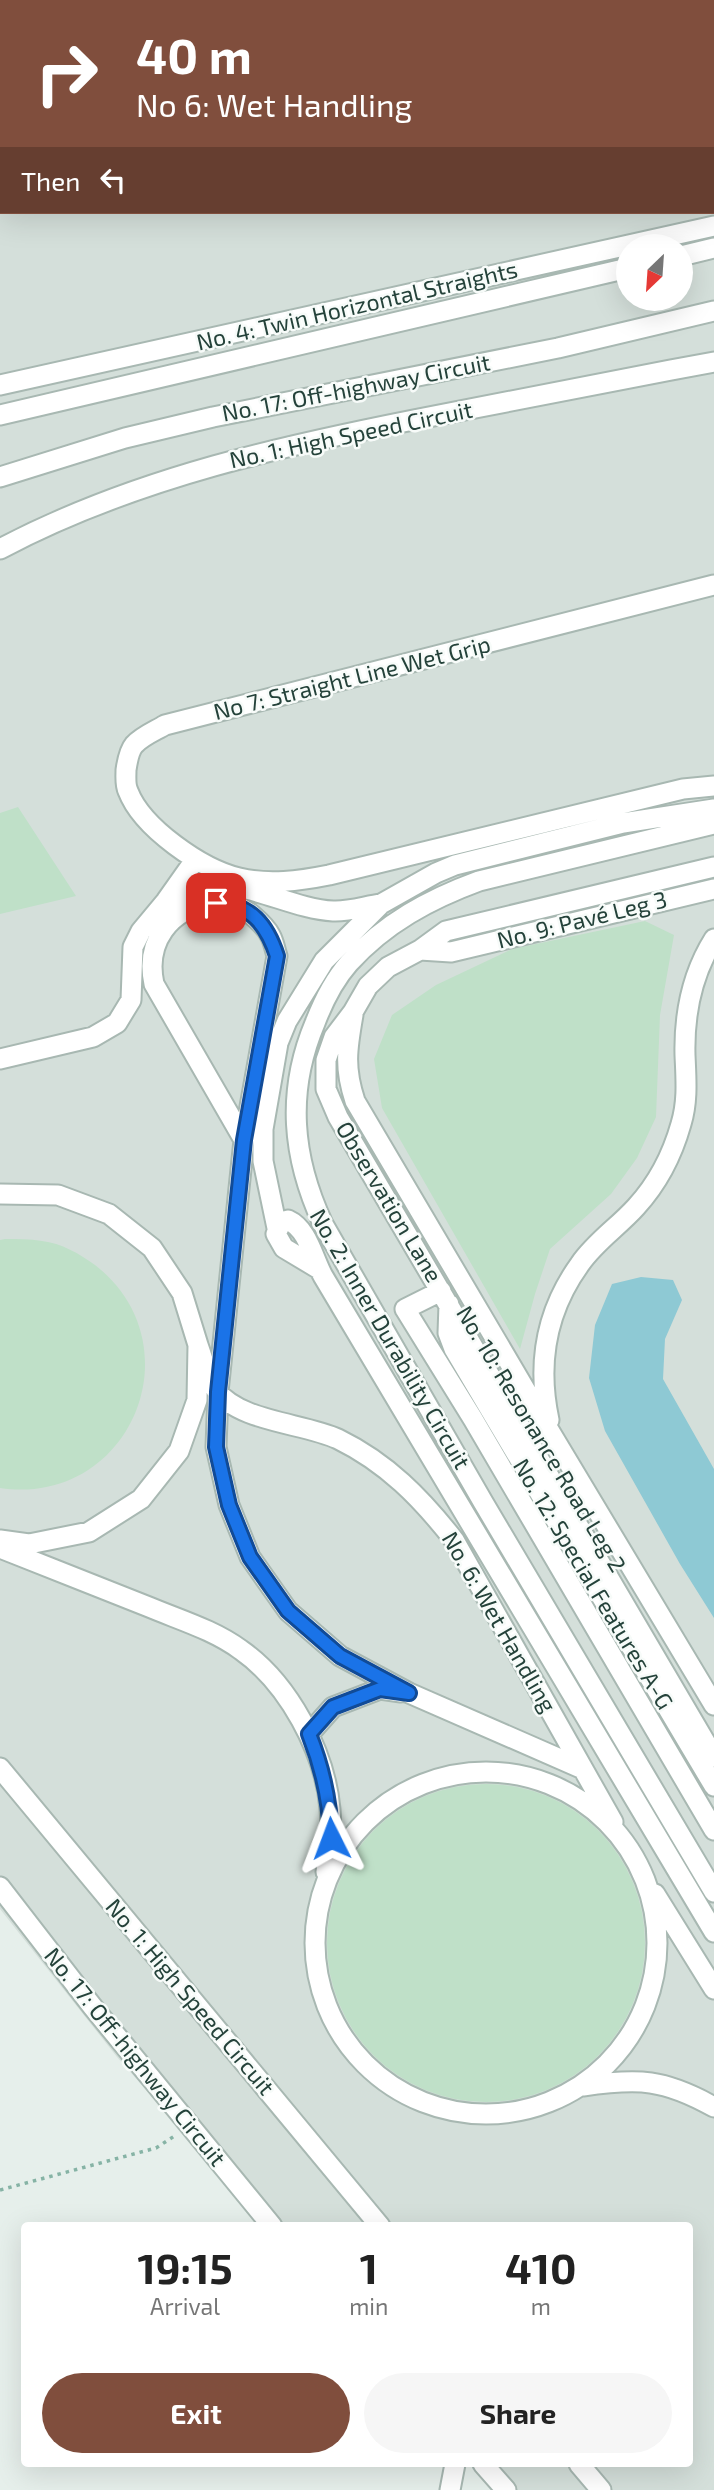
<!DOCTYPE html>
<html lang="en">
<head>
<meta charset="utf-8">
<style>
	:root { --surface:#fff; --page:#f6f6f6; --text:#222; --muted:#767676; --accent:#804e3d }
	body { margin:0; font-family:"Exo 2",sans-serif; background:var(--page); color:var(--text); height:100vh; display:flex; flex-direction:column; font-size:26px; white-space:nowrap }
	* { box-sizing:border-box; margin:0 }
	p { font-size:23px; color:var(--muted) }
	.icon { flex:none; width:38px; height:38px; fill:none; stroke:currentColor; stroke-width:2; stroke-linecap:round; stroke-linejoin:round }
	.map { position:relative; flex:1; overflow:hidden }
	.drawer { position:absolute; left:21px; top:2222px; width:672px; height:245px; display:flex; flex-direction:column; background:var(--surface); border-radius:7px; box-shadow:0 7px 28px #0002 }
	.drawer>* { flex:none }
	.banner { position:absolute; left:0px; top:0px; width:714px; height:214px; box-shadow:0 7px 28px #0002; background:#804e3d; color:#fff; overflow:hidden }
	.needle { width:46px; rotate:205deg }
	.buttons { position:absolute; left:616px; top:234px; display:grid; gap:14px }
	.buttons a { display:grid; place-items:center; width:77px; height:77px; border-radius:50%; background:var(--surface); box-shadow:0 7px 28px #0002; font-size:35px }
	.pin { position:absolute; display:grid; place-items:center; width:60px; height:60px; color:#fff; margin:-30px; border-radius:14px; box-shadow:0 4px 10px #0006 }
	.me { position:absolute; width:77px; margin:-38px; rotate:357deg; stroke-linejoin:round; filter:drop-shadow(0 0 5px #0008) }
	.turn { display:flex; align-items:center; gap:24px; height:147px; padding:0 21px; font-size:32px }
	.turn .icon { width:91px; height:91px; stroke-width:2.5 }
	.turn b { display:block; font-size:49px; line-height:60px }
	.then { display:flex; align-items:center; height:66px; padding:0 21px; background:#0003; gap:14px; font-size:26px }
	.eta { display:flex; justify-content:space-evenly; align-items:center; height:119px; text-align:center }
	.eta b { font-size:42px; font-weight:700; line-height:49px }
	.action { display:flex; gap:14px; margin-top:auto; padding:14px 21px }
	.action a { flex:1; height:80px; border-radius:42px; background:var(--accent); color:#fff; font-size:28px; font-weight:700; line-height:80px; text-align:center }
	.action a+a { background:var(--page); color:var(--text) }
	.map>svg:first-child { display:block }
	.built { fill:#d4dfda; fill-rule:evenodd }
	.green { fill:#bfe0c8 }
	.water { fill:#8ec9d4 }
	.lines { fill:none; stroke-linecap:round; stroke-linejoin:round }
	.minor-casing { stroke:#a8b8b2; stroke-width:23 }
	.path { stroke:#86b3a5; stroke-width:3.5; stroke-dasharray:3.5 5; stroke-linecap:butt }
	.minor { stroke:#fff; stroke-width:19 }
	.route-casing { stroke:#114b97; stroke-width:18 }
	.route { stroke:#1a73e8; stroke-width:12 }
	.labels { text-anchor:middle; stroke-width:5; stroke-linejoin:round; paint-order:stroke }
	.street-label { font-size:23px; fill:#24423a; stroke:#f7fbf9 }
</style>
</head>
<body>
<div class="map">
<svg width="714" height="2490" viewBox="0 0 714 2490">
	<rect width="100%" height="100%" fill="#e6efeb"/>
	<!-- built -->
	<path class="built" d="M 0,0 L 714,0 L 714,2490 L 507,2490 L 483,2464 L 690,2464 L 690,2226 L 267,2226 L 117,2057 L 0,1909 ZM 2,2 L 712,2 L 712,212 L 2,212 ZM 628,247 L 681,247 L 681,299 L 628,299 Z"/>
	<!-- green -->
	<path class="green" d="M 18,807 L 76,896 L 0,914 L 0,813 Z
		M 645,921 L 674,935 L 660,1015 L 656,1117 L 637,1158 L 611,1194 L 550,1249 L 535,1294 L 520,1349 L 382,1108 L 374,1059 L 392,1015 L 436,985 L 512,949 Z
		M 5,1239 C 17,1239 30,1239 42,1241 C 61,1243 80,1254 95,1265 C 198,1345 130,1507 0,1488 L 0,1240 Z
		M327 1943a159 159 0 1 1 318 0a159 159 0 1 1-318 0Z"/>
	<!-- water -->
	<path class="water" d="M 641,1277 L 673,1280 L 682,1300 L 665,1339 L 663,1379 L 714,1469 L 714,1618 L 680,1564 L 605,1431 L 589,1378 L 595,1325 L 612,1284 Z"/>
	<g class="lines">
		<defs>
			<path id="minor" d="M 712,30 L 714,30
				M 0,172 L 2,171
				M 681,256 L 714,248
				M 0,385 L 714,226
				M 0,415 L 628,268
				M 0,477 L 125,438 L 213,417 L 558,348 L 714,311
				M 0,549 C 136,477 289,444 439,415 C 530,397 622,379 714,362
				M 714,585 L 165,725 C 155,731 142,736 134,745 C 129,751 127,763 126,770 C 126,777 125,785 128,791 C 142,828 202,869 239,878 C 269,885 299,881 329,875 L 683,789 L 714,786
				M 714,824 L 479,881 C 430,899 385,923 349,963 C 334,980 323,1002 315,1023 C 286,1092 292,1157 323,1224 L 483,1502 L 714,1892
				M 714,889 L 451,952 L 420,950 L 388,967 L 368,986 L 353,1012 L 334,1037 L 326,1060 L 326,1089 L 338,1117 L 714,1757
				M 166,901 C 183,894 199,885 218,885 C 253,885 296,909 333,911 C 348,912 366,906 381,904
				M 420,950 L 446,931 L 714,867
				M 353,1015 C 347,1049 344,1068 355,1101 L 552,1435 L 714,1705
				M 0,1059 L 93,1037 L 117,1023 L 131,1000 L 133,947 L 141,931 L 166,901 L 195,860
				M 244,1140 L 154,984 C 145,943 169,908 212,903 C 227,902 240,905 252,915 C 259,921 266,927 270,935 C 274,942 275,950 277,956 L 244,1140 L 218,1392 L 216,1447 L 229,1505 L 250,1557 L 288,1611 L 340,1656 L 409,1693 L 583,1769
				M 0,1194 L 58,1195 L 109,1214 L 152,1248 L 182,1293 L 198,1345 L 197,1400 L 179,1451 L 141,1499 L 89,1532 L 29,1544 L 0,1540
				M 277,1228 L 263,1161 L 263,1129 L 278,1043 L 287,1021 L 324,961 L 381,904 L 436,873 L 455,865 L 623,823 L 714,809
				M 319,1269 L 284,1248 L 276,1234 L 281,1223 L 288,1220 C 308,1229 313,1258 323,1276 L 714,1932
				M 441,1291 L 405,1309 L 473,1419 L 714,1830
				M 449,1304 L 448,1333 L 454,1349 L 714,1786
				M 198,1345 C 203,1359 208,1378 216,1390 C 239,1422 304,1423 338,1439 C 387,1463 421,1498 454,1540 L 613,1822
				M 549,1420 C 537,1364 546,1311 580,1264 C 595,1242 618,1227 636,1207 C 658,1183 672,1156 681,1124 C 688,1101 686,1079 685,1055 C 684,1014 692,974 714,939
				M 0,1548 C 50,1568 99,1587 149,1607 C 180,1620 214,1630 241,1650 C 288,1683 325,1751 330,1809 C 332,1830 329,1851 326,1872
				M 309,1734 L 333,1707 L 380,1689 L 401,1692
				M 0,1768 L 380,2226
				M315 1943a171 171 0 1 1 342 0a171 171 0 1 1-342 0Z
				M 0,1887 L 92,2006 L 272,2226
				M 655,1894 L 714,1989
				M 583,2086 C 639,2078 664,2079 714,2107
				M 483,2464 L 506,2490
				M 579,2464 L 601,2490
				M 450,2490 L 455,2464"/>
		</defs>
		<!-- minor casing -->
		<use href="#minor" class="minor-casing"/>
		<!-- path -->
		<path class="path" d="M 0,2190 L 156,2148 L 176,2135"/>
		<!-- minor -->
		<use href="#minor" class="minor"/>
	</g>
	<g class="lines">
		<defs>
			<path id="route" d="M 216,903 C 251,904 267,925 277,956 L 244,1140 L 218,1392 L 216,1447 L 229,1505 L 250,1557 L 288,1611 L 340,1656 L 409,1693 L 380,1689 L 333,1707 L 309,1734 C 323,1769 330,1801 331,1838"/>
		</defs>
		<!-- route casing -->
		<use href="#route" class="route-casing"/>
		<!-- route -->
		<use href="#route" class="route"/>
	</g>
	<g class="labels">
		<!-- street labels -->
		<g class="street-label">
			<text transform="translate(357 306) rotate(-13)" y="8">No. 4: Twin Horizontal Straights</text>
			<text transform="translate(356 388) rotate(-11)" y="8">No. 17: Off-highway Circuit</text>
			<text transform="translate(351 435) rotate(-12)" y="8">No. 1: High Speed Circuit</text>
			<text transform="translate(352 678) rotate(-14)" y="8">No 7: Straight Line Wet Grip</text>
			<text transform="translate(582 920) rotate(-14)" y="8">No. 9: Pavé Leg 3</text>
			<text transform="translate(389 1202) rotate(59)" y="8">Observation Lane</text>
			<text transform="translate(390 1339) rotate(60)" y="8">No. 2: Inner Durability Circuit</text>
			<text transform="translate(541 1439) rotate(59)" y="8">No. 10: Resonance Road Leg 2</text>
			<text transform="translate(593 1584) rotate(59)" y="8">No. 12: Special Features A-G</text>
			<text transform="translate(499 1622) rotate(60)" y="8">No. 6: Wet Handling</text>
			<text transform="translate(190 1997) rotate(50)" y="8">No. 1: High Speed Circuit</text>
			<text transform="translate(135 2057) rotate(51)" y="8">No. 17: Off-highway Circuit</text>
		</g>
	</g>
</svg>
<div class="buttons">
<a><svg class="needle" viewBox="-14 -14 28 28"><path d="M0-13l5 13h-10z" fill="#e53935"/><path d="M0 13l5-13h-10z" fill="#767676"/></svg></a>
</div>
<div class="pin" style="left:216px;top:903px;background:#d93025"><svg class="icon" aria-label="arrive" viewBox="0 0 24 24"><path d="M6 21V4h12l-3 4 3 4H6"/></svg></div>
<svg class="me" style="left:331px;top:1838px" viewBox="-20 -20 40 40"><path d="M0-17L14 15 0 8-14 15z" fill="#1a73e8" stroke="#fff" stroke-width="4"/></svg>
<div class="banner">
<div class="turn"><svg class="icon" aria-label="right" viewBox="0 0 24 24"><path d="M7 20v-9h11M14 6l5 5-5 5"/></svg><div><b>40 m</b>No 6: Wet Handling</div></div>
<div class="then">Then<svg class="icon" aria-label="left" viewBox="0 0 24 24"><path d="M17 20v-9H6M10 6l-5 5 5 5"/></svg></div>
</div>
<section class="drawer">
<div class="eta">
<div><b>19:15</b><p>Arrival</p></div>
<div><b>1</b><p>min</p></div>
<div><b>410</b><p>m</p></div>
</div>
<div class="action"><a>Exit</a><a>Share</a></div>
</section>
</div>
</body>
</html>
